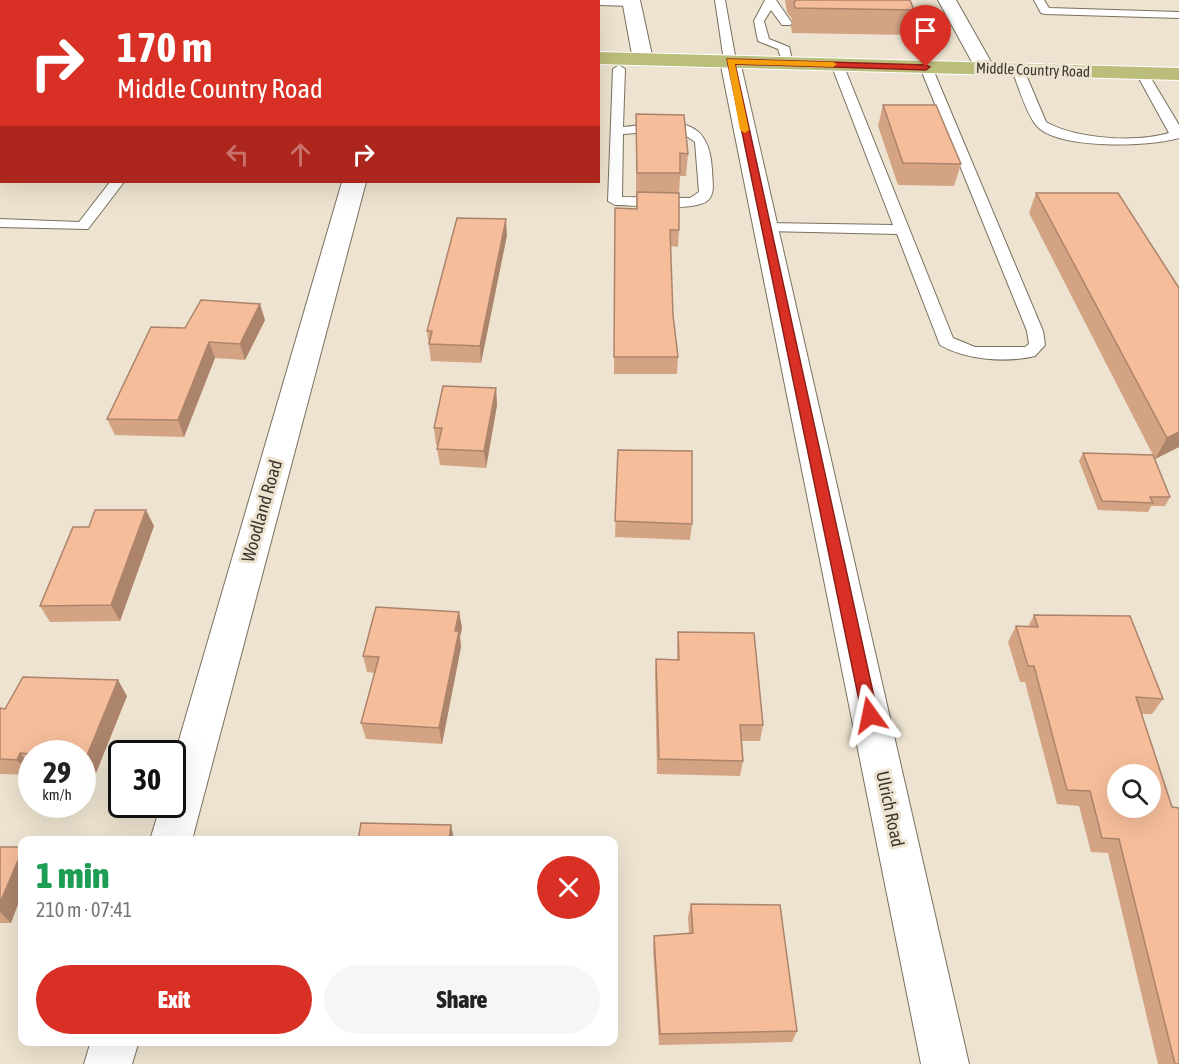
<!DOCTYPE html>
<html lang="en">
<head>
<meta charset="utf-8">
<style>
	:root { --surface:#fff; --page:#f6f6f6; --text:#222; --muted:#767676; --accent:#d93025 }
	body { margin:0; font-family:"Asap Condensed",sans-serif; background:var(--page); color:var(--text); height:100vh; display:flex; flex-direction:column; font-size:22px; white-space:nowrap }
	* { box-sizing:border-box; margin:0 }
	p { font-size:20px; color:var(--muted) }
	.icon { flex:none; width:33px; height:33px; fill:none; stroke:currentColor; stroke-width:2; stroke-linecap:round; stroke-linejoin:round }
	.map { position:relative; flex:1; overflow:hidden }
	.sheet { position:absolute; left:18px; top:836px; width:600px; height:210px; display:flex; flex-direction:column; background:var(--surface); border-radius:12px; box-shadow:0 6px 24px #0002 }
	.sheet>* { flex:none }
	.banner { position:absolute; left:0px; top:0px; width:600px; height:183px; box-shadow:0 6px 24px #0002; background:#d93025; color:#fff; overflow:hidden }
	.tools { position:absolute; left:1107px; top:764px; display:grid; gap:12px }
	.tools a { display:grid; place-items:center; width:54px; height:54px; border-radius:50%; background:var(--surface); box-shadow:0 6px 24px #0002; font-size:30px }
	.speed { position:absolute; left:18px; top:740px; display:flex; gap:12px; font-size:30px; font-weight:700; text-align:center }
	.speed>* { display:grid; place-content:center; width:78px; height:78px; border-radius:50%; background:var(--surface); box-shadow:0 6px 24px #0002; line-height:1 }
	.speed small { font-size:15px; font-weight:400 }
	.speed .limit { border:3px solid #111; border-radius:9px; background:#fff; color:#111 }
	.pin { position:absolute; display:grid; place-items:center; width:51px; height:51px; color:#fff; margin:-62px -26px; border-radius:50% 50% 50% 0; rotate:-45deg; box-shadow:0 0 6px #0007 }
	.pin .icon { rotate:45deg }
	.me { position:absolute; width:66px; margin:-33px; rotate:348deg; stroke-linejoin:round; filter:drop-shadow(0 0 4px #0008) }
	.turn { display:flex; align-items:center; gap:21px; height:126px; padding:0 18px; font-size:27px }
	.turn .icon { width:78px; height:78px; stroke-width:2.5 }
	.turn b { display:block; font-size:42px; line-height:51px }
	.lanes { display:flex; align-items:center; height:57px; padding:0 18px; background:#0003; justify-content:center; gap:30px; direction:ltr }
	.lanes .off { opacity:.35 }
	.round { display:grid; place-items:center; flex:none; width:63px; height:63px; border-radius:32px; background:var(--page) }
	.headline { display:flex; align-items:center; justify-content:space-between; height:102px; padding:0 18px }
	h1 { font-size:36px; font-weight:800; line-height:45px; color:#1e9e55 }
	.action { display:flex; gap:12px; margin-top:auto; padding:12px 18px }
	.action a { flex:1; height:69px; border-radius:36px; background:var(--accent); color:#fff; font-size:24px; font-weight:800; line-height:69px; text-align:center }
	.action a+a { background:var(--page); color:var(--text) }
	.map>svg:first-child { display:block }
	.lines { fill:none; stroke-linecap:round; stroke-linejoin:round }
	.lane-casing { stroke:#79705f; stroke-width:2 }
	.street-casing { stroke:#79705f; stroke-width:2 }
	.primary-casing { stroke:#fff; stroke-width:2 }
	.lane { fill:#fff; fill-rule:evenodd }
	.street { fill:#fff; fill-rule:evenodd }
	.primary { fill:#bbbd7b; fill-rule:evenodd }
	.wall { fill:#d3a384 }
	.shaded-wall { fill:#ac846c }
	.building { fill:#f5bd9a; stroke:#ac846c; stroke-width:1.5; fill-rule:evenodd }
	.route { fill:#d93025; stroke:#8d1f18; stroke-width:1.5 }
	.slow { fill:#f59e0b }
	.labels { text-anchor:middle; stroke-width:6; stroke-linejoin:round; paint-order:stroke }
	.far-street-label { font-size:15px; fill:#3b372f; stroke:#ede3d0 }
	.street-label { font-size:18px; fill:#3b372f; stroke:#ede3d0 }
</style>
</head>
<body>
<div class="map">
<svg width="1179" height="1064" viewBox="0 0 1179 1064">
	<rect width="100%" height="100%" fill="#ede3d0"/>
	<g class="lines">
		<defs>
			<path id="lane" d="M 28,0 L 39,0 L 27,2 Z
				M 78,0 L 105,0 L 106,2 L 79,2 Z
				M 252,0 L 262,0 L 251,2 Z
				M 483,0 L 493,0 L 493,2 L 483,2 Z
				M 594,0 L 633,0 L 637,3 L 632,6 L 598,5 L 598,2 L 593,2 Z
				M 715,0 L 725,0 L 736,61 L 734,63 L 730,64 L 724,61 Z
				M 765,0 L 776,0 L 792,23 L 790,25 L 782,25 L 771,10 L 764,21 L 769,39 L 789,47 L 793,63 L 791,65 L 783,65 L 778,49 L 758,41 L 754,21 Z
				M 1034,0 L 1044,0 L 1049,8 L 1179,12 L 1179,18 L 1045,14 L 1041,13 Z
				M 0,25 L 2,25 L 0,33 Z
				M 837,60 L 843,64 L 953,338 L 975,347 L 1025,347 L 1029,344 L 1027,331 L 920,67 L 926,63 L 932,67 L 1043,331 L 1045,345 L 1035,356 C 1006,363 966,360 940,345 L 897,234 L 766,231 L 759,227 L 766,223 L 893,225 L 831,64 Z
				M 619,65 L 625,69 L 623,127 C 668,123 709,110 712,170 C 712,180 716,194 707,201 C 692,212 635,205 615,205 L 608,201 L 613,69 ZM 662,131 L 682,133 L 695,142 L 699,192 L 690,198 L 622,197 L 623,134 Z
				M 1018,66 L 1024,70 L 1046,122 C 1076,139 1136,143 1169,133 L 1136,73 L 1138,70 L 1146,70 L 1179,125 L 1179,138 C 1151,147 1055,150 1036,125 C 1026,113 1018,85 1012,70 Z
				M 0,88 L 2,89 L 2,97 L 0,96 Z
				M 0,172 L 2,172 L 2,180 L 0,180 Z
				M 110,182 L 124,182 L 88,229 L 0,227 L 0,219 L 79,222 Z"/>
			<path id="street" d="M 318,0 L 336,0 L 336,2 L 318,2 Z
				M 622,0 L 640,0 L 653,60 L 650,64 L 636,64 L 633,60 Z
				M 938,0 L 956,0 L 995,69 L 992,73 L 978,73 Z
				M 730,55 L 737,57 L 740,61 L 969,1064 L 921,1064 L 720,61 L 723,57 Z
				M 342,182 L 366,182 L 192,840 L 150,840 L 161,804 L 172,804 L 172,764 Z
				M 91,1041 L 139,1041 L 132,1064 L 84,1064 Z"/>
			<path id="primary" d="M 0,38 L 2,38 L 2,50 L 0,50 Z
				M 598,52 L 1179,68 L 1179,80 L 598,64 Z"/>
		</defs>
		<!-- lane casing -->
		<use href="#lane" class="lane-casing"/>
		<!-- street casing -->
		<use href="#street" class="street-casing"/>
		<!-- primary casing -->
		<use href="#primary" class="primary-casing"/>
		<!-- lane -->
		<use href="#lane" class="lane"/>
		<!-- street -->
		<use href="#street" class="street"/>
		<!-- primary -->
		<use href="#primary" class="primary"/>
	</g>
	<!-- wall -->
	<path class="wall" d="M 143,0 L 226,0 L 225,2 L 143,2 Z
		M 785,0 L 910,0 L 914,10 L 909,35 L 792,33 L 791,27 L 792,19 L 787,12 Z
		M 2,105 L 2,158 L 0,158 L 0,107 Z
		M 883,105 L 961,164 L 954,186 L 898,185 L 878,126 Z
		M 636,114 L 688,154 L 686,176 L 680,176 L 679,193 L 679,230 L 678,247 L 670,246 L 673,315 L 678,357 L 677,374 L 614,374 L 615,208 L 636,209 Z
		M 1036,193 L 1179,447 L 1155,459 L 1029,213 Z
		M 507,235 L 481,363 L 431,361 L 427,331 Z
		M 265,320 L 245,360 L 215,358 L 184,437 L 115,435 L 107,419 L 185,328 Z
		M 496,388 L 497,405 L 486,468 L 440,465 L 437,449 L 438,445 L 436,445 L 434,428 Z
		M 618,450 L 692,524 L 690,540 L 615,537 Z
		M 1083,453 L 1170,497 L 1165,506 L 1151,506 L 1148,512 L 1098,510 L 1079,461 Z
		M 154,526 L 120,621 L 50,622 L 40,606 Z
		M 459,612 L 462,628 L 460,637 L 461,647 L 442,744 L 366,739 L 361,723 L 375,673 L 367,672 L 363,656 Z
		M 1034,615 L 1163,699 L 1152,714 L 1141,714 L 1179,1064 L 1158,1064 L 1108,853 L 1091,852 L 1079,806 L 1057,804 L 1025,682 L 1020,682 L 1008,642 L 1016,626 L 1028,627 Z
		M 678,632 L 763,725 L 760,741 L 742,741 L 743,761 L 740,776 L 657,774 L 655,675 L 656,659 L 677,660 L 677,648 Z
		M 127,696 L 96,773 L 82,772 L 82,753 L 32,753 L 32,768 L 29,775 L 0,774 L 0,708 L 5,709 Z
		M 0,847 L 11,923 L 0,923 Z
		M 691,904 L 797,1031 L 792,1042 L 659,1045 L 653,949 L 654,936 L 689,933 L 688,917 Z"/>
	<!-- shaded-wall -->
	<path class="shaded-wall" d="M 201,0 L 226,0 L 225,2 L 202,2 Z
		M 506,219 L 507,235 L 481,363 L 480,346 Z
		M 260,304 L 265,320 L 245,360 L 240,344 Z
		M 209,342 L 215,358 L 184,437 L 178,420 Z
		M 496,388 L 497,405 L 486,468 L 484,451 Z
		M 1179,432 L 1179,447 L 1155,459 L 1167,438 Z
		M 146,510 L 154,526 L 120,621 L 111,605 Z
		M 459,612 L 462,628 L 460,637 L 461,647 L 442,744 L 439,728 L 455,631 Z
		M 118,680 L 127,696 L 96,773 L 86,758 Z
		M 20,753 L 32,767 L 29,775 L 17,760 Z
		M 451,825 L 454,839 L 454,840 L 449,840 Z
		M 22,851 L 22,894 L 11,923 L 0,912 L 0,903 Z"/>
	<!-- building -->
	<path class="building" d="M 503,0 L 545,0 L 545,2 L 503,2 Z
		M 796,0 L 910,0 L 914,10 L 795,8 L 794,3 Z
		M 2,105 L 2,136 L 0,136 L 0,107 Z
		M 883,105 L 936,105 L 961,164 L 903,163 Z
		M 636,114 L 684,115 L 688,154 L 680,153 L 680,173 L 637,173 Z
		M 637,192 L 679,193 L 679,230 L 670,230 L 673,315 L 678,357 L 614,357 L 615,208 L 637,209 Z
		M 1036,193 L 1118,193 L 1179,288 L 1179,432 L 1167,438 Z
		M 457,218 L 506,219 L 480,346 L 429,344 L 432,331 L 427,331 Z
		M 201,300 L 260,304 L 240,344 L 209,342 L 178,420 L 107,419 L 151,327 L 185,328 Z
		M 443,386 L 496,388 L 484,451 L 437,449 L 442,428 L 434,428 Z
		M 618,450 L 692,451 L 692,524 L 615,521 Z
		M 1083,453 L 1153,455 L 1170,497 L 1150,497 L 1153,503 L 1102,501 Z
		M 95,510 L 146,510 L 111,605 L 40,606 L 73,527 L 89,527 Z
		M 376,607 L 459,612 L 455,631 L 459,631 L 439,728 L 361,723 L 379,657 L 363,656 Z
		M 1034,615 L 1130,616 L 1163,699 L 1136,697 L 1172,807 L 1179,808 L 1179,1064 L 1175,1064 L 1119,839 L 1102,838 L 1090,791 L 1067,790 L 1034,666 L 1028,666 L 1016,626 L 1038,627 ZM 1118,774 L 1150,774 L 1150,807 L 1118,807 Z
		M 678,632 L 754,633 L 763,725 L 740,725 L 743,761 L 659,759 L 656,659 L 679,660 Z
		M 23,677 L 118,680 L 86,758 L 82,758 L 82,753 L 32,754 L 20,753 L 17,760 L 0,759 L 0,708 L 5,709 Z
		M 361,823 L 451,825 L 449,840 L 358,840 Z
		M 0,847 L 22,847 L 22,851 L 0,903 Z
		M 691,904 L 780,905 L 797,1031 L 660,1034 L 654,936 L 693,933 Z"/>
	<!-- route -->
	<path class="route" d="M 727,59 L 926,65 L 930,67 L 926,70 L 735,64 L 878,715 L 876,720 L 870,722 L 865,720 L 862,715 Z"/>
	<!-- slow -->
	<path class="slow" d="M 727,59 L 833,62 L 837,64 L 833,67 L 735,64 L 749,130 L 745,133 L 740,130 Z"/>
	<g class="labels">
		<!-- far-street labels -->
		<g class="far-street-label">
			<text transform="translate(1033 70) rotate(2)" y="5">Middle Country Road</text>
		</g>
		<!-- street labels -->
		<g class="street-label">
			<text transform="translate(262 511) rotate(-74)" y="6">Woodland Road</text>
			<text transform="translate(890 809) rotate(78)" y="6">Ulrich Road</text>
		</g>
	</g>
</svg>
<div class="tools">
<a><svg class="icon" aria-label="search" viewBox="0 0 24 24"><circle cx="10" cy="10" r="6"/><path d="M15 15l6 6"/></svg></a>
</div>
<div class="speed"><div>29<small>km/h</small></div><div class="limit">30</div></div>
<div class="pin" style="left:926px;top:67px;background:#d93025"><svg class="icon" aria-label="arrive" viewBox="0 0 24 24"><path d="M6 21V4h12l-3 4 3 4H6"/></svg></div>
<svg class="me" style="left:870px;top:715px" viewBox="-20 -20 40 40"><path d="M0-17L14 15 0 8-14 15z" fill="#d93025" stroke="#fff" stroke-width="4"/></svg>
<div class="banner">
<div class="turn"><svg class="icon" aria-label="right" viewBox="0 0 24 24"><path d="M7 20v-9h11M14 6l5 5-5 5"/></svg><div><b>170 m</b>Middle Country Road</div></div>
<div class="lanes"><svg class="icon off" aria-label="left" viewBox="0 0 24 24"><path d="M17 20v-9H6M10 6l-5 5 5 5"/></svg><svg class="icon off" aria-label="ahead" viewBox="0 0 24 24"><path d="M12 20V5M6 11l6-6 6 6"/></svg><svg class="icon" aria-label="right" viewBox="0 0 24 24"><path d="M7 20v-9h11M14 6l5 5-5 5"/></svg></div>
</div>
<section class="sheet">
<div class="headline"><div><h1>1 min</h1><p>210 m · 07:41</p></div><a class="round" style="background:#d93025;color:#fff"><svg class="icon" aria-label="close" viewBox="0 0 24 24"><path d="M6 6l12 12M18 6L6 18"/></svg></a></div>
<div class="action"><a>Exit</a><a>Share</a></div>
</section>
</div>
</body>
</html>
